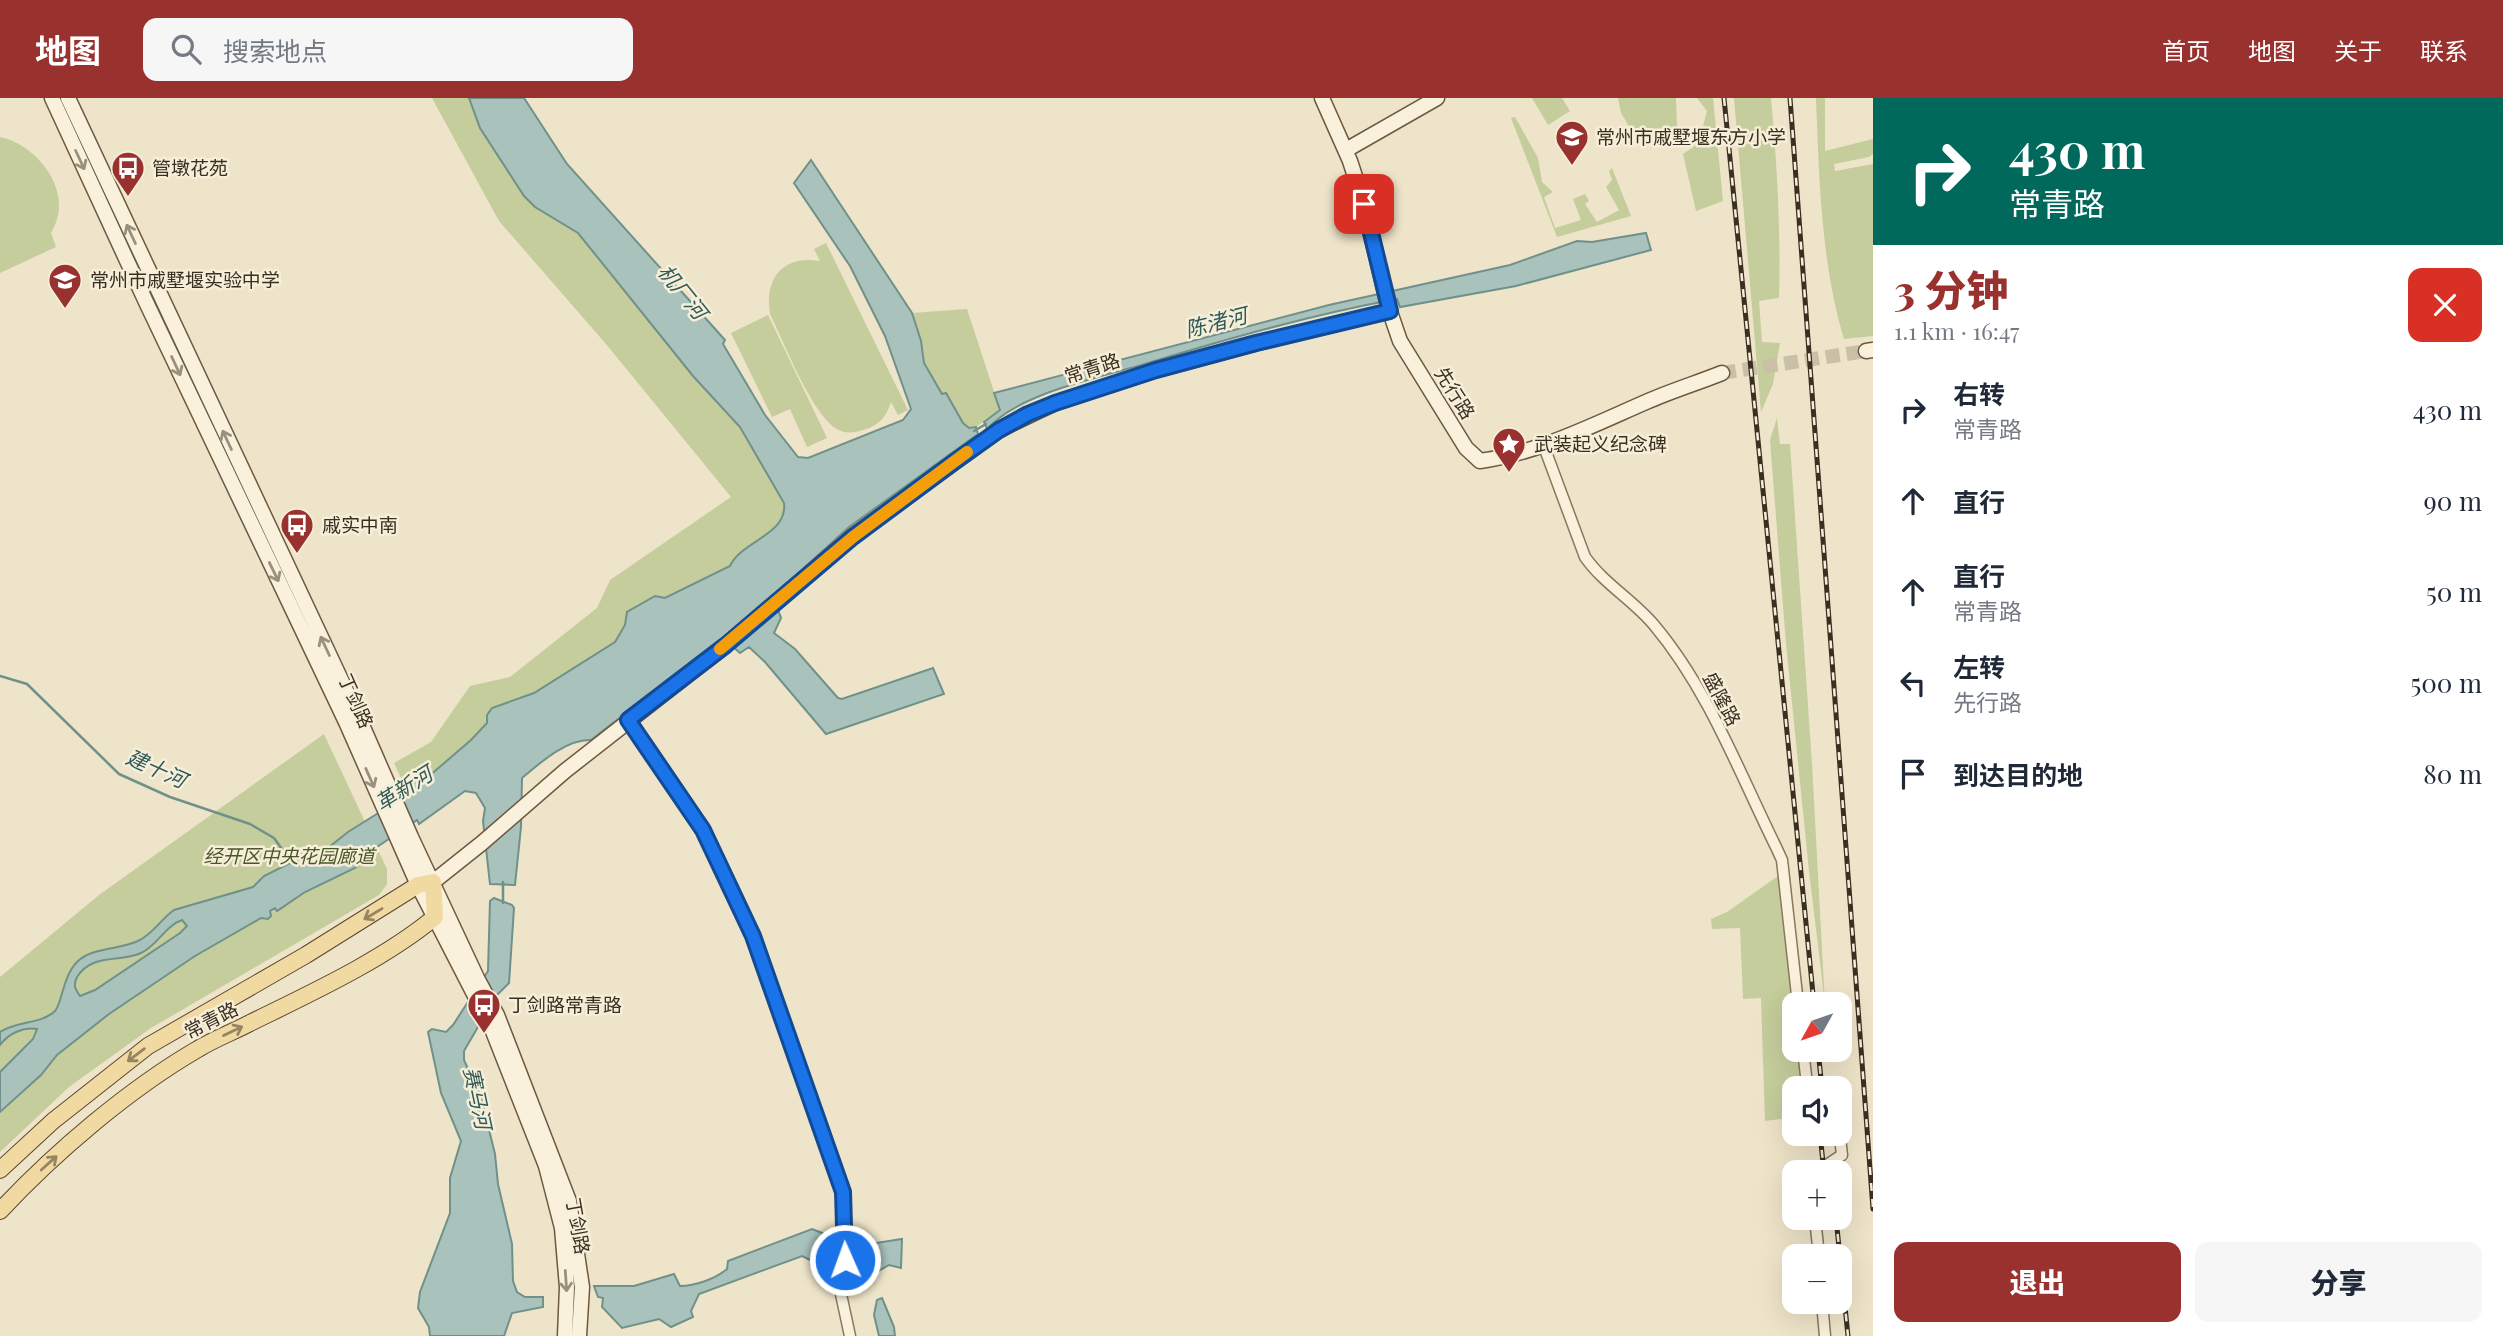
<!DOCTYPE html>
<html lang="zh">
<head>
<meta charset="utf-8">
<style>
	:root { --surface:#fff; --page:#f6f6f7; --text:#1f2937; --muted:#747a83; --accent:#99312e }
	body { margin:0; font-family:"Playfair Display","Noto Sans SC",serif; background:var(--page); color:var(--text); height:100vh; display:flex; flex-direction:column; font-size:26px; white-space:nowrap }
	* { box-sizing:border-box; margin:0 }
	p { font-size:23px; color:var(--muted) }
	.icon { flex:none; width:38px; height:38px; fill:none; stroke:currentColor; stroke-width:2; stroke-linecap:round; stroke-linejoin:round }
	.map { position:relative; flex:1; overflow:hidden }
	.side { display:flex; flex-direction:column; background:var(--surface); width:630px }
	.side>* { flex:none }
	.guide { background:#00695c; color:#fff; overflow:hidden }
	.needle { width:46px; rotate:230deg }
	.tools { position:absolute; left:1782px; top:894px; display:grid; gap:14px }
	.tools a { display:grid; place-items:center; width:70px; height:70px; border-radius:14px; background:var(--surface); box-shadow:0 7px 28px #0002; font-size:35px }
	.pin { position:absolute; display:grid; place-items:center; width:60px; height:60px; color:#fff; margin:-30px; border-radius:14px; box-shadow:0 4px 10px #0006 }
	.me { position:absolute; width:77px; margin:-38px; rotate:358deg; stroke-linejoin:round; filter:drop-shadow(0 0 5px #0008) }
	.turn { display:flex; align-items:center; gap:24px; height:147px; padding:0 21px; font-size:32px }
	.turn .icon { width:91px; height:91px; stroke-width:2.5 }
	.turn b { display:block; font-size:49px; line-height:60px }
	.round { display:grid; place-items:center; flex:none; width:74px; height:74px; border-radius:14px; background:var(--page) }
	.headline { display:flex; align-items:center; justify-content:space-between; height:119px; padding:0 21px }
	h1 { font-size:42px; font-weight:800; line-height:52px; color:var(--accent) }
	.cta { display:flex; gap:14px; margin-top:auto; padding:14px 21px }
	.cta a { flex:1; height:80px; border-radius:14px; background:var(--accent); color:#fff; font-size:28px; font-weight:800; line-height:80px; text-align:center }
	.cta a+a { background:var(--page); color:var(--text) }
	ul { padding:0; list-style:none }
	li { display:flex; align-items:center; gap:21px; height:91px; padding:0 21px }
	li div { flex:1 }
	li b { display:block; font-size:26px }
	li em { font-style:normal }
	header { display:flex; align-items:center; gap:42px; box-sizing:border-box; height:98px; padding:0 35px; background:var(--accent); color:#fff }
	header strong { font-size:33px }
	nav { display:flex; gap:38px; margin-inline-start:auto; font-size:24px }
	.search { width:490px; height:63px; background:var(--page); display:flex; align-items:center; gap:18px; box-sizing:border-box; padding:0 24px; border-radius:14px; color:var(--muted); font-size:26px }
	main { display:flex; flex:1; min-height:0 }
	.map>svg:first-child { display:block }
	.green { fill:#c5cd9c }
	.water { fill:#a9c3bc; stroke:#70918a; stroke-width:2; fill-rule:evenodd }
	.lines { fill:none; stroke-linecap:round; stroke-linejoin:round }
	.stream { stroke:#70918a; stroke-width:2.5 }
	.secondary-tunnel { stroke:#cac0a7; stroke-width:14; stroke-dasharray:14 7; stroke-linecap:butt }
	.street-casing { stroke:#8b775d; stroke-width:13 }
	.secondary-casing { stroke:#6d5840; stroke-width:17 }
	.primary-casing { stroke:#594531; stroke-width:18 }
	.street { stroke:#f9f1dc; stroke-width:10 }
	.secondary { stroke:#f9f1dc; stroke-width:14 }
	.primary { stroke:#f0daa2; stroke-width:16 }
	.rail-casing { stroke:#3b2f21; stroke-width:5 }
	.rail { stroke:#f6eed8; stroke-width:2.5; stroke-dasharray:8; stroke-linecap:butt }
	.oneway { stroke:#9a907e }
	.oneway2 { stroke:#968462 }
	.route-casing { stroke:#114b97; stroke-width:18 }
	.route { stroke:#1a73e8; stroke-width:12 }
	.slow { stroke:#f59e0b; stroke-width:12 }
	.labels { text-anchor:middle; stroke-width:5; stroke-linejoin:round; paint-order:stroke }
	.poi-label { font-size:19px; fill:#3b2f21; stroke:#f6eed8; text-anchor:start }
	.street-label { font-size:19px; fill:#3b2f21; stroke:#f6eed8 }
	.park-label { font-size:19px; font-style:italic; fill:#4a5728; stroke:#f6eed8 }
	.water-label { font-size:21px; font-style:italic; fill:#305b59; stroke:#f6eed8 }
</style>
</head>
<body>
<header>
<strong>地图</strong>
<div class="search"><svg class="icon" aria-label="search" viewBox="0 0 24 24"><circle cx="10" cy="10" r="6"/><path d="M15 15l6 6"/></svg>搜索地点</div>
<nav><a>首页</a><a>地图</a><a>关于</a><a>联系</a></nav>
</header>
<main>
<div class="map">
<svg width="1873" height="1238" viewBox="0 0 1873 1238">
	<rect width="100%" height="100%" fill="#eee4c9"/>
	<!-- green -->
	<path class="green" d="M 432,0 L 488,0 L 699,265 L 804,413 L 414,708 L 394,665 L 431,644 L 470,588 L 510,579 L 597,510 L 610,482 L 731,399 L 606,246 L 499,123 Z
		M 1532,0 L 1562,0 L 1570,13 L 1548,27 Z
		M 1618,0 L 1676,0 L 1677,28 L 1651,43 L 1648,37 L 1638,43 L 1621,15 Z
		M 1697,0 L 1713,0 L 1723,103 L 1696,113 L 1683,56 L 1709,38 L 1703,28 L 1707,13 Z
		M 1734,0 L 1771,0 C 1777,67 1781,133 1779,200 L 1759,203 L 1762,244 L 1780,245 L 1773,286 L 1761,314 Z
		M 1816,0 L 1825,0 L 1825,53 L 1873,41 L 1873,56 L 1869,59 L 1834,66 L 1835,73 L 1873,66 L 1873,238 L 1844,241 C 1821,165 1819,79 1816,0 Z
		M 1515,19 L 1538,60 L 1542,84 L 1553,94 L 1544,99 L 1555,130 L 1581,122 L 1573,101 L 1585,96 L 1589,103 L 1585,106 L 1597,124 L 1619,112 L 1606,89 L 1612,82 L 1609,73 L 1612,70 L 1631,118 L 1557,139 L 1511,20 Z
		M 0,39 C 30,45 60,77 59,109 C 59,118 55,128 51,135 L 56,149 L 0,175 Z
		M 826,145 L 908,312 L 898,317 L 891,304 C 886,319 879,328 863,332 C 855,335 844,336 837,331 C 812,317 784,244 770,216 C 764,180 783,157 820,163 L 814,151 Z
		M 967,211 L 1000,312 L 976,329 L 969,330 L 963,325 L 946,295 L 942,297 L 924,265 L 921,243 L 912,215 Z
		M 768,217 L 827,340 L 807,349 L 790,311 L 772,319 L 731,235 Z
		M 1777,320 L 1780,346 L 1790,346 L 1812,666 L 1825,906 L 1809,773 L 1786,546 L 1770,342 Z
		M 324,636 L 387,771 L 387,786 L 379,797 L 151,930 L 69,989 L 0,1054 L 0,879 L 99,797 Z
		M 1778,778 L 1794,920 L 1794,952 L 1797,952 L 1802,990 L 1794,990 L 1794,1019 L 1765,1023 L 1761,900 L 1743,901 L 1740,830 L 1712,831 L 1711,821 L 1727,814 Z"/>
	<!-- water -->
	<path class="water" d="M 469,0 L 524,0 L 567,66 L 725,242 L 723,246 L 765,317 L 798,359 L 808,360 L 903,322 L 911,311 L 885,238 L 850,168 L 794,85 L 811,62 L 912,215 L 921,243 L 924,265 L 942,296 L 946,295 L 963,325 L 969,330 L 976,329 L 978,336 L 849,429 L 773,498 L 781,520 L 774,535 L 795,551 L 838,600 L 842,601 L 933,570 L 944,596 L 826,636 L 765,564 L 749,549 L 740,555 L 723,540 L 591,642 C 566,641 540,665 522,680 L 521,729 L 515,787 L 490,786 L 483,723 L 485,710 L 476,695 L 465,693 L 419,726 L 417,722 L 377,749 L 377,753 L 355,770 L 305,794 L 277,813 L 275,810 L 270,813 L 271,818 L 268,821 L 261,820 L 195,858 L 109,916 L 57,957 L 41,977 L 0,1014 L 0,974 L 33,941 L 37,931 C 23,929 9,935 0,947 L 0,934 C 16,923 42,926 55,913 C 62,905 63,878 77,864 C 92,849 119,852 138,843 C 153,836 161,821 174,812 L 253,789 L 264,778 L 300,760 L 314,761 L 348,734 L 407,697 L 471,642 L 487,625 L 487,617 L 492,610 L 534,595 L 615,544 L 625,527 L 627,514 L 655,498 L 665,500 L 730,468 C 741,443 788,437 784,405 L 740,329 L 693,278 L 578,135 L 535,109 L 524,98 L 480,30 ZM 182,822 L 187,828 L 180,835 L 95,892 L 80,898 C 75,891 73,887 77,879 C 92,855 119,865 141,855 C 158,847 165,828 182,822 Z
		M 1646,135 L 1651,152 L 1516,188 L 1400,209 L 1397,201 C 1310,217 1223,242 1138,268 C 1093,281 1019,296 987,331 L 984,324 L 1000,312 L 994,295 L 1329,207 L 1510,167 L 1577,143 L 1592,144 Z
		M 494,800 L 512,807 L 514,810 L 509,885 L 496,898 L 464,953 L 464,962 L 481,999 L 495,1056 L 498,1086 L 512,1146 L 513,1183 L 517,1194 L 525,1199 L 543,1199 L 543,1209 L 512,1215 L 504,1238 L 430,1238 L 429,1229 L 418,1210 L 420,1194 L 450,1115 L 450,1080 L 461,1043 L 441,995 L 428,934 L 432,931 L 446,934 L 453,927 L 488,873 L 490,803 Z
		M 812,1131 L 840,1142 L 839,1164 L 810,1162 L 802,1158 L 699,1196 L 691,1213 L 693,1219 L 671,1229 L 659,1221 L 622,1230 L 602,1209 L 603,1200 L 598,1199 L 594,1188 L 634,1188 L 674,1176 L 680,1188 C 695,1188 715,1181 727,1171 L 728,1163 Z
		M 902,1141 L 901,1170 L 889,1167 L 873,1176 L 865,1176 L 867,1170 L 861,1167 L 866,1157 L 863,1147 Z
		M 882,1200 L 894,1229 L 895,1238 L 879,1238 L 874,1217 L 877,1202 Z"/>
	<g class="lines">
		<!-- stream -->
		<path class="stream" d="M 974,333 L 986,326
			M 0,578 L 27,586 L 119,676 L 170,699 L 250,726 L 274,740 L 292,765
			M 503,784 L 503,805"/>
		<!-- secondary-tunnel -->
		<path class="secondary-tunnel" d="M 1722,275 L 1866,253"/>
		<defs>
			<path id="street" d="M 1543,346 L 1585,459 C 1604,486 1633,502 1654,527 C 1708,591 1739,674 1776,749 L 1782,762 L 1798,906
				M 628,623 L 703,732 L 753,838 L 843,1094 L 845,1162 L 839,1187 L 850,1238
				M 1803,952 L 1807,986 L 1812,990
				M 1816,1074 L 1842,1057 L 1839,1031
				M 1815,1120 L 1819,1158
				M 1822,1204 L 1825,1238"/>
			<path id="secondary" d="M 52,0 L 146,204 L 346,624 L 418,787 L 492,931 L 546,1068 L 562,1130 L 567,1189 L 565,1238
				M 68,0 L 359,620 L 411,739 L 477,880 L 497,917 L 569,1103 L 582,1189 L 579,1238
				M 1322,0 L 1350,63 L 1364,106 L 1388,208 L 1400,243 L 1466,350 L 1480,363 C 1538,355 1593,327 1646,304 C 1671,293 1697,285 1722,275
				M 1346,52 L 1437,0
				M 1866,253 L 1873,252
				M 433,784 L 482,745 L 565,673 L 726,547 L 853,438 L 999,332 L 1055,305 L 1156,272 L 1257,245 L 1390,213"/>
			<path id="primary" d="M 0,1072 L 53,1023 L 148,948 L 306,857 L 418,787 L 433,784 L 435,819 C 383,862 311,895 250,925 C 233,934 214,941 198,951 C 129,991 54,1055 0,1113"/>
		</defs>
		<!-- street casing -->
		<use href="#street" class="street-casing"/>
		<!-- secondary casing -->
		<use href="#secondary" class="secondary-casing"/>
		<!-- primary casing -->
		<use href="#primary" class="primary-casing"/>
		<!-- street -->
		<use href="#street" class="street"/>
		<!-- secondary -->
		<use href="#secondary" class="secondary"/>
		<!-- primary -->
		<use href="#primary" class="primary"/>
		<defs>
			<path id="rail" d="M 1724,0 L 1814,906
				M 1790,0 L 1873,1111
				M 1818,952 L 1822,990
				M 1820,1036 L 1824,1074
				M 1836,1120 L 1848,1238"/>
		</defs>
		<!-- rail casing -->
		<use href="#rail" class="rail-casing"/>
		<!-- rail -->
		<use href="#rail" class="rail"/>
	</g>
	<!-- one-way arrows -->
	<defs><path id="oneway-shaft" d="M-6 0H5M1.5-3L5.5 0L1.5 3" fill="none" stroke-width="1.6" stroke-linecap="round" stroke-linejoin="round" transform="scale(1.75)"/></defs>
	<g class="oneway">
		<use href="#oneway-shaft" transform="translate(80 62) rotate(65)"/>
		<use href="#oneway-shaft" transform="translate(131 136) rotate(-115)"/>
		<use href="#oneway-shaft" transform="translate(176 268) rotate(65)"/>
		<use href="#oneway-shaft" transform="translate(227 342) rotate(-115)"/>
		<use href="#oneway-shaft" transform="translate(274 474) rotate(64)"/>
		<use href="#oneway-shaft" transform="translate(325 548) rotate(-115)"/>
		<use href="#oneway-shaft" transform="translate(370 680) rotate(66)"/>
		<use href="#oneway-shaft" transform="translate(566 1183) rotate(86)"/>
	</g>
	<g class="oneway2">
		<use href="#oneway-shaft" transform="translate(373 816) rotate(149)"/>
		<use href="#oneway-shaft" transform="translate(233 933) rotate(-26)"/>
		<use href="#oneway-shaft" transform="translate(136 957) rotate(143)"/>
		<use href="#oneway-shaft" transform="translate(49 1065) rotate(-42)"/>
	</g>
	<g class="lines">
		<defs>
			<path id="route" d="M 845,1162 L 843,1094 L 753,838 L 703,732 L 628,622 L 726,547 L 853,439 L 954,364 L 999,332 L 1028,316 L 1055,305 L 1156,272 L 1256,245 L 1390,213 L 1364,106"/>
		</defs>
		<!-- route casing -->
		<use href="#route" class="route-casing"/>
		<!-- route -->
		<use href="#route" class="route"/>
		<!-- slow -->
		<path class="slow" d="M 720,551 L 853,439 L 967,354"/>
	</g>
	<!-- icons -->
	<defs>
		<symbol id="school-pin" viewBox="-11 -11 22 30"><path d="M0 17L-7.5 6A9.5 9.5 0 1 1 7.5 6Z" fill="#99312e" stroke="#f6eed8"/><path d="M0-5L7-2L0 1L-7-2ZM-4 1L0 2.5L4 1V4Q0 6-4 4Z" fill="#fff"/></symbol>
		<symbol id="bus-pin" viewBox="-11 -11 22 30"><path d="M0 17L-7.5 6A9.5 9.5 0 1 1 7.5 6Z" fill="#99312e" stroke="#f6eed8"/><path d="M-5-6H5V4H4V6H2V4H-2V6H-4V4H-5ZM-3.5-4V0h7V-4ZM-3.5 1.2v1.5H-2V1.2ZM2 1.2v1.5H3.5V1.2Z" fill="#fff"/></symbol>
		<symbol id="sight-pin" viewBox="-11 -11 22 30"><path d="M0 17L-7.5 6A9.5 9.5 0 1 1 7.5 6Z" fill="#99312e" stroke="#f6eed8"/><path d="M0-6L1.8-2.2L6-1.7L2.9 1.2L3.7 5.4L0 3.3L-3.7 5.4L-2.9 1.2L-6-1.7L-1.8-2.2Z" fill="#fff"/></symbol>
	</defs>
	<g fill-rule="evenodd">
		<use href="#school-pin" x="1553" y="20" width="38" height="52"/>
		<use href="#bus-pin" x="109" y="51" width="38" height="52"/>
		<use href="#school-pin" x="46" y="163" width="38" height="52"/>
		<use href="#sight-pin" x="1490" y="327" width="38" height="52"/>
		<use href="#bus-pin" x="278" y="408" width="38" height="52"/>
		<use href="#bus-pin" x="465" y="888" width="38" height="52"/>
	</g>
	<g class="labels">
		<!-- poi labels -->
		<g class="poi-label">
			<text x="1596" y="46">常州市戚墅堰东方小学</text>
			<text x="152" y="77">管墩花苑</text>
			<text x="90" y="189">常州市戚墅堰实验中学</text>
			<text x="1534" y="353">武装起义纪念碑</text>
			<text x="322" y="434">戚实中南</text>
			<text x="508" y="914">丁剑路常青路</text>
		</g>
		<!-- street labels -->
		<g class="street-label">
			<text transform="translate(1092 270) rotate(-18)" y="7">常青路</text>
			<text transform="translate(1455 295) rotate(58)" y="7">先行路</text>
			<text transform="translate(1722 601) rotate(62)" y="7">盛隆路</text>
			<text transform="translate(356 603) rotate(66)" y="7">丁剑路</text>
			<text transform="translate(211 922) rotate(-27)" y="7">常青路</text>
			<text transform="translate(578 1128) rotate(80)" y="7">丁剑路</text>
		</g>
		<!-- park labels -->
		<g class="park-label">
			<text x="289" y="765">经开区中央花园廊道</text>
		</g>
		<!-- water labels -->
		<g class="water-label">
			<text transform="translate(682 194) rotate(51)" y="7">机厂河</text>
			<text transform="translate(1216 225) rotate(-14)" y="7">陈渚河</text>
			<text transform="translate(156 671) rotate(24)" y="7">建十河</text>
			<text transform="translate(404 691) rotate(-32)" y="7">革新河</text>
			<text transform="translate(477 1000) rotate(78)" y="7">赛马河</text>
		</g>
	</g>
</svg>
<div class="tools">
<a><svg class="needle" viewBox="-14 -14 28 28"><path d="M0-13l5 13h-10z" fill="#e53935"/><path d="M0 13l5-13h-10z" fill="#747a83"/></svg></a>
<a><svg class="icon" aria-label="sound" viewBox="0 0 24 24"><path d="M4 9h4l5-4v14l-5-4H4zM17 9q2 3 0 6"/></svg></a>
<a>+</a>
<a>−</a>
</div>
<div class="pin" style="left:1364px;top:106px;background:#d93025"><svg class="icon" aria-label="arrive" viewBox="0 0 24 24"><path d="M6 21V4h12l-3 4 3 4H6"/></svg></div>
<svg class="me" style="left:845px;top:1162px" viewBox="-20 -20 40 40"><circle r="17" fill="#1a73e8" stroke="#fff" stroke-width="3"/><path d="M0-11L8 9 0 5-8 9z" fill="#fff"/></svg>
</div>
<section class="side">
<div class="guide">
<div class="turn"><svg class="icon" aria-label="right" viewBox="0 0 24 24"><path d="M7 20v-9h11M14 6l5 5-5 5"/></svg><div><b>430 m</b>常青路</div></div>
</div>
<div class="headline"><div><h1>3 分钟</h1><p>1.1 km · 16:47</p></div><a class="round" style="background:#d93025;color:#fff"><svg class="icon" aria-label="close" viewBox="0 0 24 24"><path d="M6 6l12 12M18 6L6 18"/></svg></a></div>
<ul>
<li><svg class="icon" aria-label="right" viewBox="0 0 24 24"><path d="M7 20v-9h11M14 6l5 5-5 5"/></svg><div><b>右转</b><p>常青路</p></div><em>430 m</em></li>
<li><svg class="icon" aria-label="ahead" viewBox="0 0 24 24"><path d="M12 20V5M6 11l6-6 6 6"/></svg><div><b>直行</b></div><em>90 m</em></li>
<li><svg class="icon" aria-label="ahead" viewBox="0 0 24 24"><path d="M12 20V5M6 11l6-6 6 6"/></svg><div><b>直行</b><p>常青路</p></div><em>50 m</em></li>
<li><svg class="icon" aria-label="left" viewBox="0 0 24 24"><path d="M17 20v-9H6M10 6l-5 5 5 5"/></svg><div><b>左转</b><p>先行路</p></div><em>500 m</em></li>
<li><svg class="icon" aria-label="arrive" viewBox="0 0 24 24"><path d="M6 21V4h12l-3 4 3 4H6"/></svg><div><b>到达目的地</b></div><em>80 m</em></li>
</ul>
<div class="cta"><a>退出</a><a>分享</a></div>
</section>
</main>
</body>
</html>
